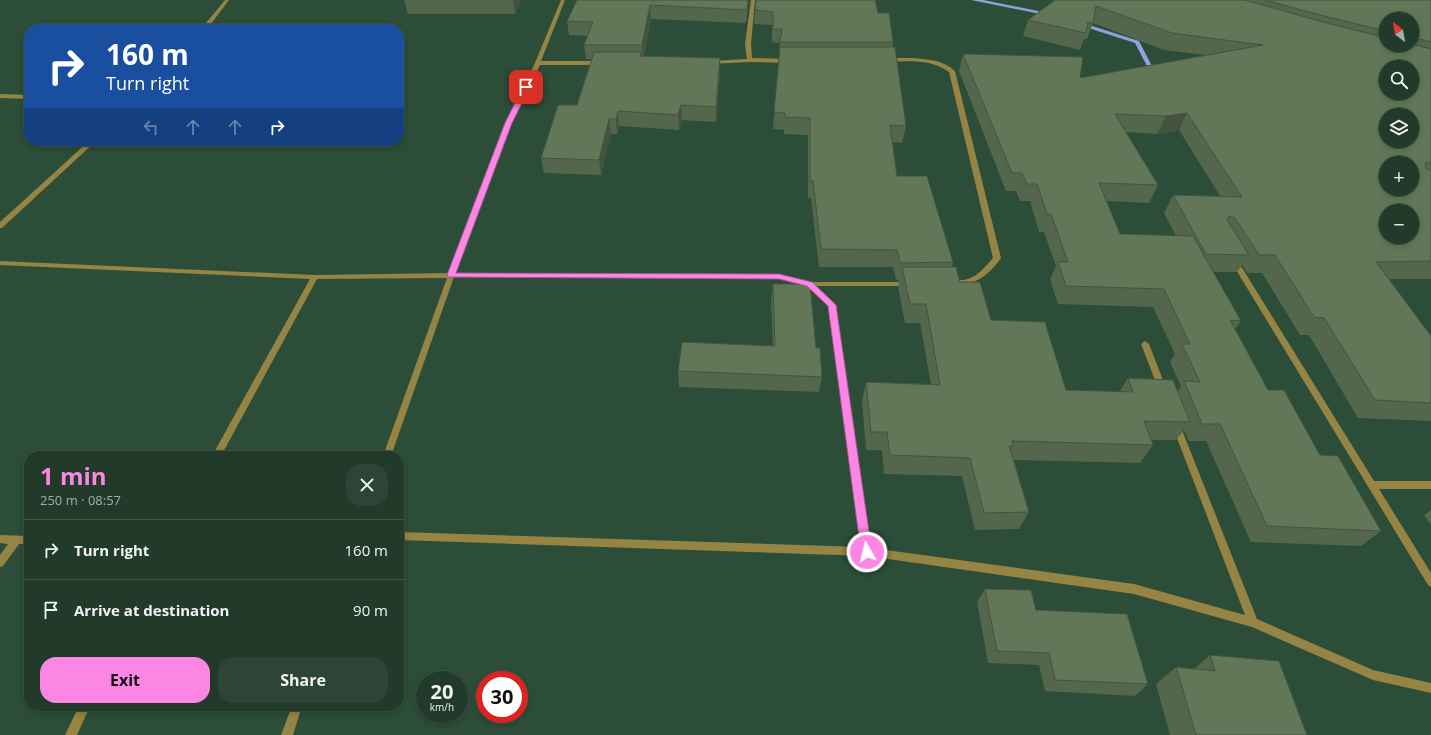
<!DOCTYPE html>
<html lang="en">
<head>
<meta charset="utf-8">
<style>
	:root { --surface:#213a2a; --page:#2d4536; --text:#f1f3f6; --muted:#a2ada8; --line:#3e5447; --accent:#fc86e4 }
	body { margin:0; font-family:"Open Sans",sans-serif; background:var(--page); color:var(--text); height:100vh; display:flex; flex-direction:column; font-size:15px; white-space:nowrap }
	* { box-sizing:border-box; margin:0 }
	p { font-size:13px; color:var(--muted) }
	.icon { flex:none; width:22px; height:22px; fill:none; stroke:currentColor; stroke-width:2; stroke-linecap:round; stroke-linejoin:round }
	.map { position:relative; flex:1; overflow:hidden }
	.drawer { position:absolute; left:24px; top:451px; width:380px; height:260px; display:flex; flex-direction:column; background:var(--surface); border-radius:16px; box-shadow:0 2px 6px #0003,0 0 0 1px var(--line) }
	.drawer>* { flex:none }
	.hud { position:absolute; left:24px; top:24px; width:380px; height:122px; border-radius:16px; box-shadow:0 2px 6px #0003,0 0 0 1px var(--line); background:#1a4fa0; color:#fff; overflow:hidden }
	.needle { width:26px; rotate:329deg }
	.controls { position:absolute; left:1379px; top:12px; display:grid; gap:8px }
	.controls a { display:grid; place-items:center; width:40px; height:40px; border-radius:50%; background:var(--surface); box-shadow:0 2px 6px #0003,0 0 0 1px var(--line); font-size:20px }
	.speed { position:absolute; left:416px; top:671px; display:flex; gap:8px; font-size:20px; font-weight:700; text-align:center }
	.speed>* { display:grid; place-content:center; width:52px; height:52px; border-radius:50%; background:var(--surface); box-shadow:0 2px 6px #0003,0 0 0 1px var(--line); line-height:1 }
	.speed small { font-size:10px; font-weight:400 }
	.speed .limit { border:6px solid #d22; background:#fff; color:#111 }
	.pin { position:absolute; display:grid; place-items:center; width:34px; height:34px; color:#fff; margin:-17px; border-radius:8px; box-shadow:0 2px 6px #0006 }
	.me { position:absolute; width:44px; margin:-22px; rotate:352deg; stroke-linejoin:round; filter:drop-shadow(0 0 3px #0008) }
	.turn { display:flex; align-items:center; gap:14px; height:84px; padding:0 16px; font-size:18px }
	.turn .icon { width:52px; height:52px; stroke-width:2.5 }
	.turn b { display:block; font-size:28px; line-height:34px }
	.lanes { display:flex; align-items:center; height:38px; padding:0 16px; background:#0003; justify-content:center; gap:20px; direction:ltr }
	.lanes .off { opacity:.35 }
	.round { display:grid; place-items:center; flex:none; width:42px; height:42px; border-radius:16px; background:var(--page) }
	.summary { display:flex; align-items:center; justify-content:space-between; height:68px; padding:0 16px }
	h1 { font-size:24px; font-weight:700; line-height:30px; color:var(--accent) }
	.action { display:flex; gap:8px; margin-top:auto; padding:8px 16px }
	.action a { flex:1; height:46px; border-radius:16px; background:var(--accent); color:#111; font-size:16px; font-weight:700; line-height:46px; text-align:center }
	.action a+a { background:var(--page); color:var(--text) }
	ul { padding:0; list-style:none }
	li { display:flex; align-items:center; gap:12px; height:60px; padding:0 16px; border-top:1px solid var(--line) }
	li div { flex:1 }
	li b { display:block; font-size:15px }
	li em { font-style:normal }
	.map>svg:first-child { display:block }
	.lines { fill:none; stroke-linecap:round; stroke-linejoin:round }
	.stream { fill:#91a1db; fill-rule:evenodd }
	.street { fill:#958443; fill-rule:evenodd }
	.wall { fill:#54664c; fill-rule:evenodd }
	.shaded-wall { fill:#45533e }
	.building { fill:#627758; stroke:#45533e; fill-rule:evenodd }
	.route { fill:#fc86e4; stroke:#a45794 }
</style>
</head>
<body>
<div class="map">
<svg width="1431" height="735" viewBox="0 0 1431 735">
	<rect width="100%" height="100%" fill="#2c4d38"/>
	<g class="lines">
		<!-- stream -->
		<path class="stream" d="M 971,0 L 983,0 L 1053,14 L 1050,16 Z
			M 1079,23 L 1083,23 L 1139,41 L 1153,68 L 1159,72 L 1156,74 L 1149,70 L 1135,43 L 1079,25 Z"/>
		<!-- street -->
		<path class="street" d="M 225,0 L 229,0 L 207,29 L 201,29 Z
			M 561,0 L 565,0 L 541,61 L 602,61 L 605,63 L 602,65 L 540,65 L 511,123 L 455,273 L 779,275 L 809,282 L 912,282 L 913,284 L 912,286 L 816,286 L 836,305 L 871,548 L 1134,584 L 1245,615 L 1172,425 L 1173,423 L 1179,423 L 1180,425 L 1257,619 L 1373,670 L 1431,683 L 1431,693 L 1373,680 L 1252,627 L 1134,594 L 867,556 L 399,540 L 399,532 L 862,547 L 828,306 L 807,286 L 779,279 L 454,277 L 391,456 L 383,456 L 447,278 L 317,279 L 221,456 L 212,456 L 310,279 L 0,265 L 0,261 L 315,275 L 448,273 L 505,123 L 535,63 Z
			M 751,0 L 755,0 L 751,44 L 752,58 L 789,59 L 792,61 L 789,63 L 750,62 L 709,64 L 708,63 L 711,61 L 747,59 L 745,44 Z
			M 912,58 C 927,59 943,60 955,71 L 1001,258 C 992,271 980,282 964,285 C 960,286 956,286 952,283 C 956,279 962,281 968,279 C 979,275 986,266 993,258 L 949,72 C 931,59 909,61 887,62 L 884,60 L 887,58 Z
			M 0,94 L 29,95 L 29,99 L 0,98 Z
			M 89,141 L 96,141 L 2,228 L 0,228 L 0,222 Z
			M 1232,258 L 1236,258 L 1374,481 L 1431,481 L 1431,489 L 1379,489 L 1431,573 L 1431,587 L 1428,585 L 1230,260 Z
			M 1145,341 L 1149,344 L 1166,388 L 1165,390 L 1159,390 L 1158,388 L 1141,344 Z
			M 0,535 L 29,536 L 29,544 L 19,544 L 3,566 L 0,567 L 0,555 L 8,544 L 0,543 Z
			M 79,706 L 90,706 L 77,735 L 65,735 Z
			M 292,706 L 302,706 L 293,735 L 281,735 Z"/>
	</g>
	<!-- wall -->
	<path class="wall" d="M 404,0 L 521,0 L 515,14 L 408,14 Z
		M 577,0 L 749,0 L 746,23 L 651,19 L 644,57 L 720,58 L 720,73 L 716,122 L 682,120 L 679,130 L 619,126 L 617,134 L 611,134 L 601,175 L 544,173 L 541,158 L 577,105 L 592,59 L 586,59 L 584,45 L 588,36 L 569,35 L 567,21 Z
		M 1055,0 L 1431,0 L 1431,279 L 1389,279 L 1431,336 L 1431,421 L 1358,418 L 1309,335 L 1300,335 L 1262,273 L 1247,273 L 1242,265 L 1237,272 L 1213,272 L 1241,321 L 1235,329 L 1268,390 L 1381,531 L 1361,546 L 1251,542 L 1206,441 L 1189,441 L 1184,430 L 1176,440 L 1151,440 L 1153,445 L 1140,463 L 1014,460 L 1029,512 L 1019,529 L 975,530 L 962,476 L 884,474 L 882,450 L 866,450 L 862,401 L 866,382 L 931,384 L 920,323 L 905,323 L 898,287 L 899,280 L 896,280 L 893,267 L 819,267 L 811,198 L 808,198 L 808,135 L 784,134 L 784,130 L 773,129 L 780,43 L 772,42 L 772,25 L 754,24 L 755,10 L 878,13 L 893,42 L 893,47 L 906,126 L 902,143 L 893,142 L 897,176 L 953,262 L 952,267 L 960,282 L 991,320 L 1066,390 L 1120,391 L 1128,378 L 1178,391 L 1181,386 L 1170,362 L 1175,354 L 1153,307 L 1058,304 L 1050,279 L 1056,266 L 1044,232 L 1039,232 L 1030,201 L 1020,201 L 1016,191 L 1006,191 L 959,71 L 963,54 L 1080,78 L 1206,55 L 1164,50 L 1093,23 L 1087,39 L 1084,39 L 1080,50 L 1023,36 L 1028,20 ZM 1386,19 L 1412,19 L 1412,45 L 1386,45 ZM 1179,130 L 1220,196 L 1173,195 L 1164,213 L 1176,236 L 1120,234 L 1107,201 L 1149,203 L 1158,185 L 1126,132 L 1157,134 Z
		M 773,284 L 816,348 L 822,377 L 819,392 L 679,387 L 678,371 L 773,346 L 771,300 Z
		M 1431,510 L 1431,525 L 1424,515 Z
		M 985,589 L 1036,610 L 1148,684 L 1135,696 L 1045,691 L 1039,665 L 988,663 L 977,602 Z
		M 1210,655 L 1307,735 L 1170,735 L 1156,684 L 1176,667 L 1194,669 Z"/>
	<!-- shaded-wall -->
	<path class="shaded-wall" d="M 513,0 L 521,0 L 515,14 Z
		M 748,0 L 749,0 L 746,23 L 747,10 Z
		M 650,5 L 651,19 L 643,60 L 642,45 Z
		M 720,58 L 720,73 L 716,122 L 716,107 Z
		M 681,105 L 682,120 L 679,130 L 678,115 Z
		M 618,111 L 619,126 L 617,134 L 616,119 Z
		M 1187,113 L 1179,130 L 1157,134 L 1166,116 Z
		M 609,119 L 611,134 L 601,175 L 599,160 Z"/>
	<!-- building -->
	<path class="building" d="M 577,0 L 748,0 L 747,10 L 650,5 L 642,45 L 584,45 L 593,22 L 567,21 Z
		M 756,0 L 875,0 L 878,13 L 889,13 L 893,42 L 780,42 L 782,29 L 773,29 L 773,12 L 755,10 Z
		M 1055,0 L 1245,0 L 1323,22 L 1386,38 L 1386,45 L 1412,45 L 1412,44 L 1431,49 L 1431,163 L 1427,162 L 1425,163 L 1426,169 L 1431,170 L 1431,261 L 1376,262 L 1431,336 L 1431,403 L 1375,400 L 1324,318 L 1314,317 L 1275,255 L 1259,255 L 1235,218 L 1229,216 L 1227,220 L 1249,255 L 1206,254 L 1173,195 L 1242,197 L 1187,113 L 1166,116 L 1115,114 L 1158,185 L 1099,183 L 1120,234 L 1193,236 L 1241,321 L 1230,320 L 1268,390 L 1284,390 L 1320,455 L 1338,456 L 1381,531 L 1267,526 L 1220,424 L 1202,424 L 1184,381 L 1200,382 L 1182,344 L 1190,344 L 1164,289 L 1066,286 L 1058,262 L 1068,262 L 1051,214 L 1047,214 L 1037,184 L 1027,184 L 1022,173 L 1012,173 L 963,54 L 1083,57 L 1080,78 L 1263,45 L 1172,33 L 1096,6 L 1093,23 L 1088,22 L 1086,33 L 1028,20 ZM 1386,67 L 1412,67 L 1412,93 L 1386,93 ZM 1386,115 L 1412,115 L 1412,141 L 1386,141 ZM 1386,163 L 1412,163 L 1412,189 L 1386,189 ZM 1386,211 L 1412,211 L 1412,237 L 1386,237 Z
		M 1265,0 L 1431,0 L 1431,42 L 1412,37 L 1412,19 L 1386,19 L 1386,31 L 1328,17 Z
		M 780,47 L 895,47 L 906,126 L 890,125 L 897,176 L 927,176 L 953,262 L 900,263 L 897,250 L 821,249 L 813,181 L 810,181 L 810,118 L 785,117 L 785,113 L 774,112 Z
		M 594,52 L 641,52 L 640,56 L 720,58 L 716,107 L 681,105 L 678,115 L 618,111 L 616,119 L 609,119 L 599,160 L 541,158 L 558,105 L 577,105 Z
		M 902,267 L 956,267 L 960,282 L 980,282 L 991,320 L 1045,322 L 1066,390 L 1133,392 L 1128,378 L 1173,380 L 1190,422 L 1144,421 L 1153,445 L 1012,441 L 1013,446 L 1009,446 L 1029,512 L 984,513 L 970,458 L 890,455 L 887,432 L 871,432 L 866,382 L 940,385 L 926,304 L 910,304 Z
		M 773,284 L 810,284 L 816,348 L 820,348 L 822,377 L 678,371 L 682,342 L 775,346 Z
		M 985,589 L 1031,590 L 1036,610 L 1127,614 L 1148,684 L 1055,680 L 1049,653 L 997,651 Z
		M 1210,655 L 1279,661 L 1307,735 L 1196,735 L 1176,667 L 1215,671 Z"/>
	<!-- route -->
	<path class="route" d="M 526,85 L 530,87 L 512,123 L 456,273 L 779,274 L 812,282 L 836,305 L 872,552 L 871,555 L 867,557 L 863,555 L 861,552 L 828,306 L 807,286 L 779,279 L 448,277 L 447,275 L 505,123 L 523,87 Z"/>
</svg>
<div class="controls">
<a><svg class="needle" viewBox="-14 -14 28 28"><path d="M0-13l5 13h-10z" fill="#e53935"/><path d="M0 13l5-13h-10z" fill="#a2ada8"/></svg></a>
<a><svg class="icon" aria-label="search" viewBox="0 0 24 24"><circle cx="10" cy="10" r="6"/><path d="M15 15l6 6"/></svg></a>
<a><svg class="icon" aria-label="layers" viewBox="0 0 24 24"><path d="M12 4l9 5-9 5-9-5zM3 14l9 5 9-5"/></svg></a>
<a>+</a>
<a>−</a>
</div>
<div class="speed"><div>20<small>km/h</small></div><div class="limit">30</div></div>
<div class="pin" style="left:526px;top:87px;background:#d93025"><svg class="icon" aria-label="arrive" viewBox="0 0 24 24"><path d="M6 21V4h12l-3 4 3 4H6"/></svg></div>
<svg class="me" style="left:867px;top:552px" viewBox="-20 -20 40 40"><circle r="17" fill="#fc86e4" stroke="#fff" stroke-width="3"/><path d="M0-11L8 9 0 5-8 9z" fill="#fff"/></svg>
<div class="hud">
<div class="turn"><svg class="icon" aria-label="right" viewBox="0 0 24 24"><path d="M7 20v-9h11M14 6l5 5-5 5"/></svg><div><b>160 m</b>Turn right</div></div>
<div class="lanes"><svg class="icon off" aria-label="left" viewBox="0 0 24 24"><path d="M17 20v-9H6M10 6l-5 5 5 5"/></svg><svg class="icon off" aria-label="ahead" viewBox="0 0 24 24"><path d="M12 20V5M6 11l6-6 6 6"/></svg><svg class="icon off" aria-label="ahead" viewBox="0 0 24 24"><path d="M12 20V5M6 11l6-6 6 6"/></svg><svg class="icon" aria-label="right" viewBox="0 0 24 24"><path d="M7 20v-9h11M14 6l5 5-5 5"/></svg></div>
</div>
<section class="drawer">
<div class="summary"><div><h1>1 min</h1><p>250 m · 08:57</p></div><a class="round"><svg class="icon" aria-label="close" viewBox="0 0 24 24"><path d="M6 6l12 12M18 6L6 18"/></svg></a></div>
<ul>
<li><svg class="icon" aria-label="right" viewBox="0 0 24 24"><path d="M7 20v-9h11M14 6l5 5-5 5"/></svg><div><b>Turn right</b></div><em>160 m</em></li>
<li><svg class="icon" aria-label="arrive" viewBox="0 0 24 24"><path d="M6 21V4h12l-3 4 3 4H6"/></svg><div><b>Arrive at destination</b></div><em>90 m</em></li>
</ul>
<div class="action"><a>Exit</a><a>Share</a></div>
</section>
</div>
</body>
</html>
